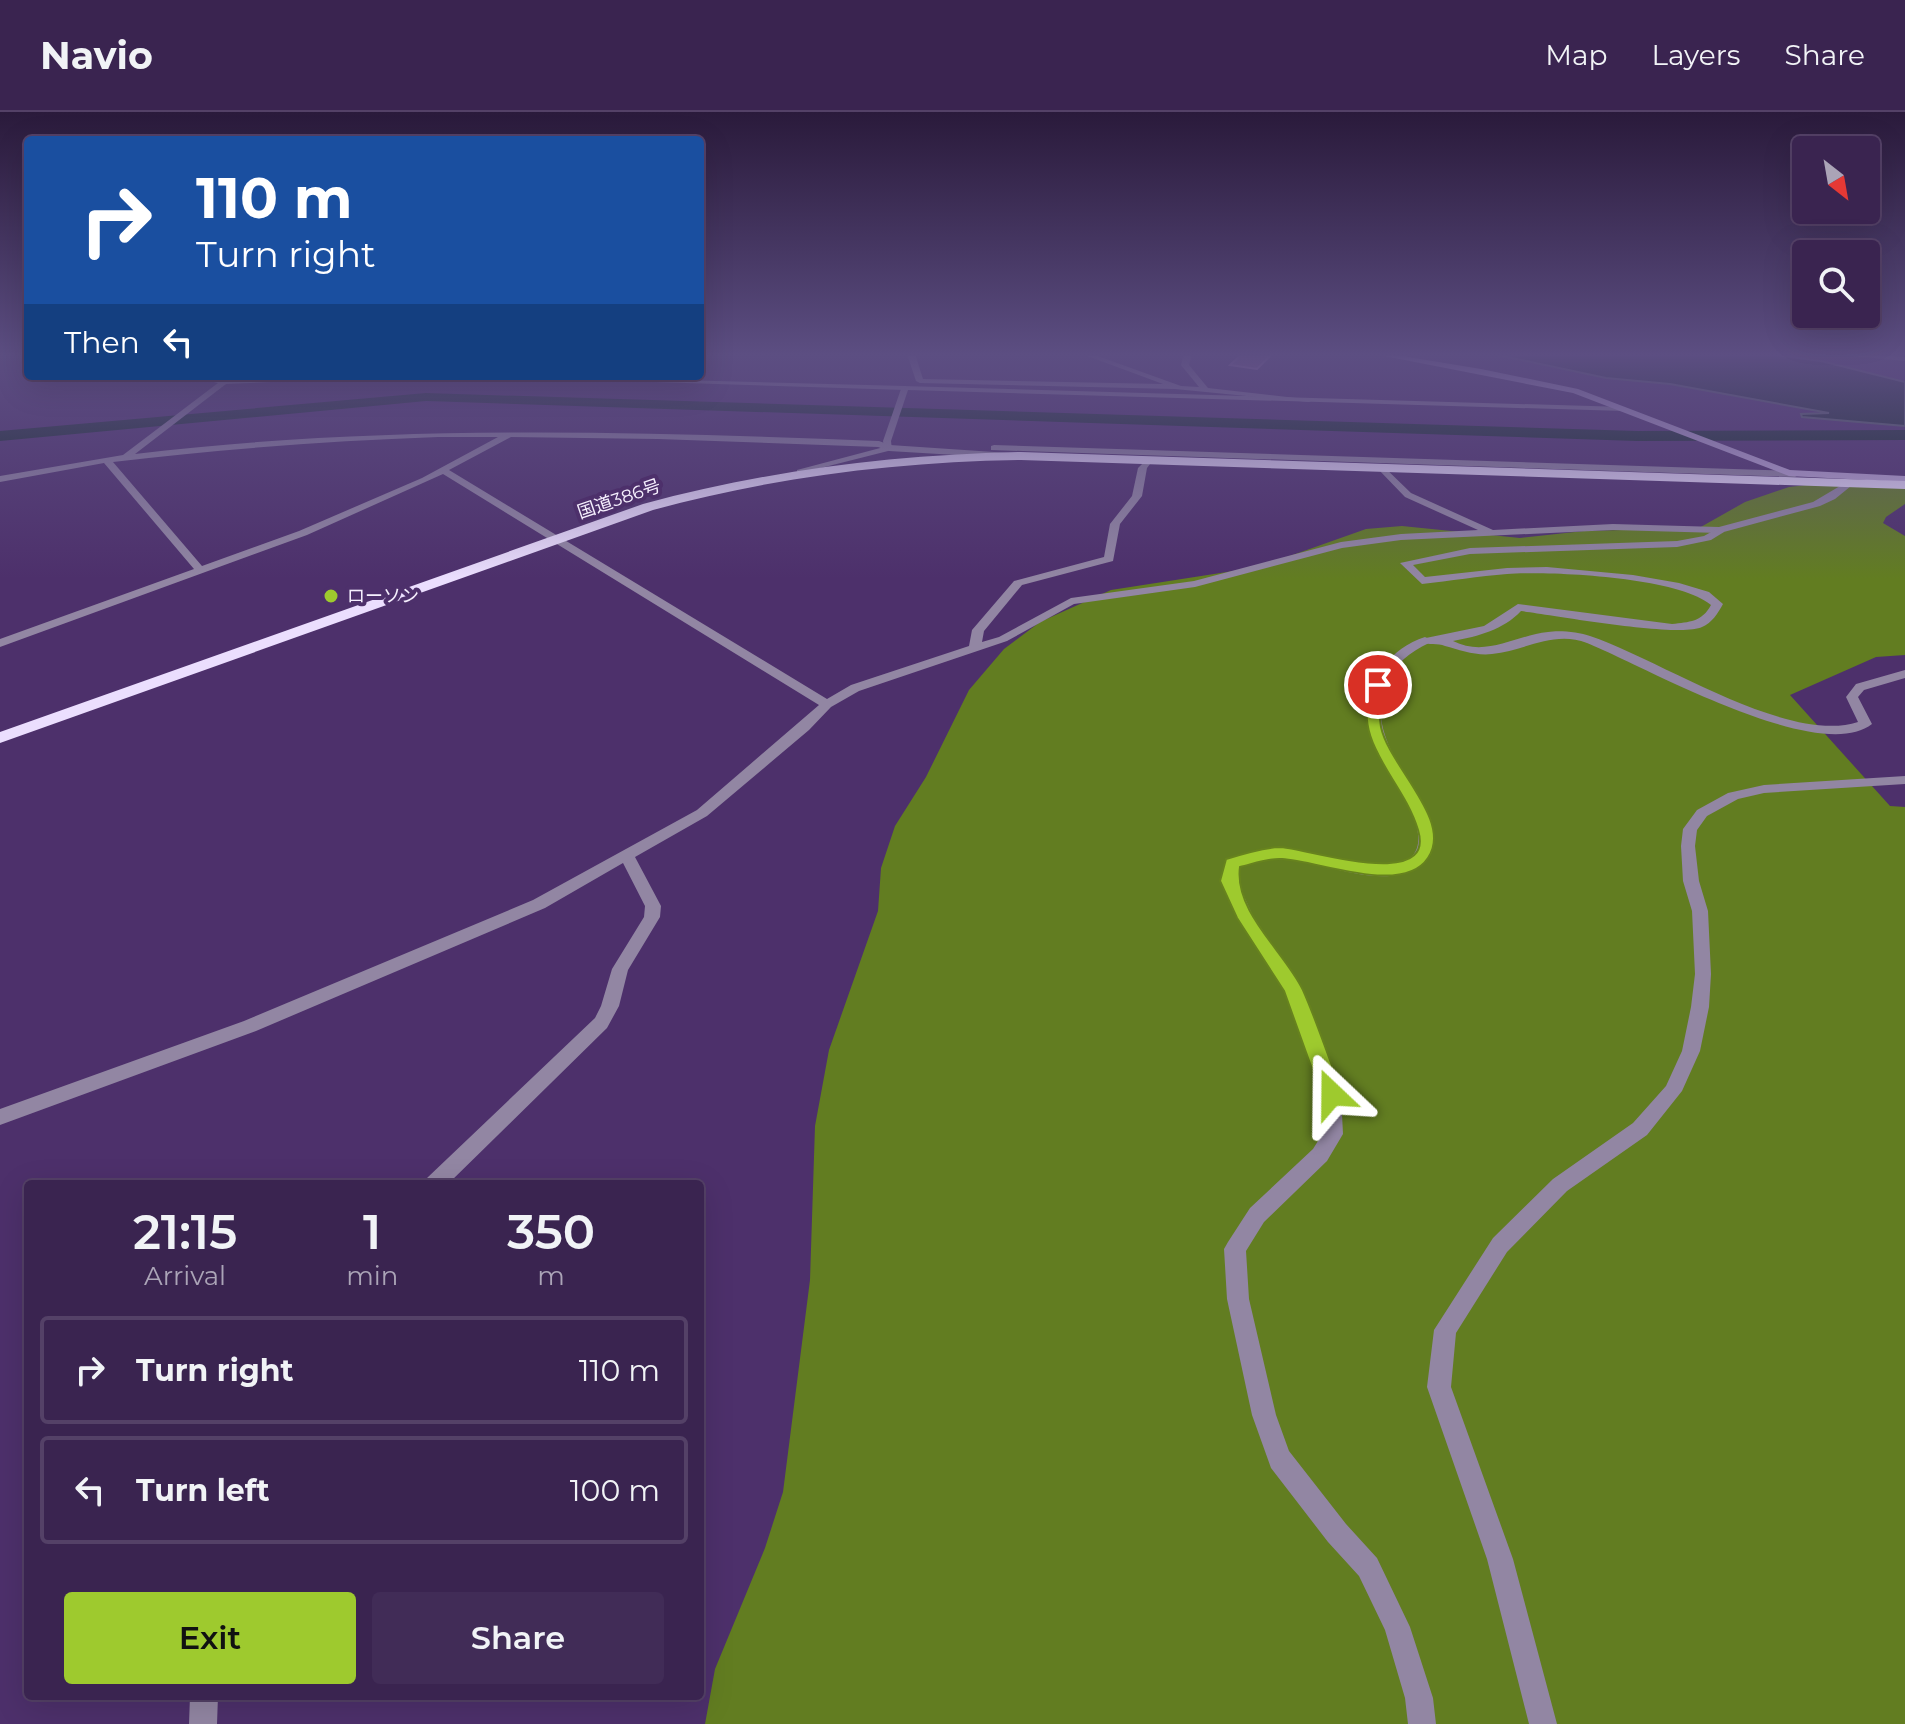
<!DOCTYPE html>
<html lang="en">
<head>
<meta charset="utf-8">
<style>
	:root { --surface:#3a2450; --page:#412c57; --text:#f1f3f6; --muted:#aba4b7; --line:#544167; --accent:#9eca2e }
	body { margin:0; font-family:Montserrat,"Noto Sans JP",sans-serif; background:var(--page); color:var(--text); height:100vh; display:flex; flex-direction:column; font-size:30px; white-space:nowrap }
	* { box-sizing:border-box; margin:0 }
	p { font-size:26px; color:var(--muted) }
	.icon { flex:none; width:44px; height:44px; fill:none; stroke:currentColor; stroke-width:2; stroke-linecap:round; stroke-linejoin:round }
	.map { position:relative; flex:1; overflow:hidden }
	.panel { position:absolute; left:24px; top:1068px; width:680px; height:520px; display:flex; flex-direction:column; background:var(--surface); border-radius:8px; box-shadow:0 8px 32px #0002,0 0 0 2px var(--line) }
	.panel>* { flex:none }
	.top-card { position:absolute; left:24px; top:24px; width:680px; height:244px; border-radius:8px; box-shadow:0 8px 32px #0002,0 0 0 2px var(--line); background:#1a4fa0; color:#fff; overflow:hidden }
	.needle { width:52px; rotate:149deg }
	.tools { position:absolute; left:1792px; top:24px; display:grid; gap:16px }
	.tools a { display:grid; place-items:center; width:88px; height:88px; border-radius:8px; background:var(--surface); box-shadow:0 8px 32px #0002,0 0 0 2px var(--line); font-size:40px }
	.pin { position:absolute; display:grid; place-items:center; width:68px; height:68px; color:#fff; margin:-34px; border:4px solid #fff; border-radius:50%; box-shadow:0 2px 8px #0007 }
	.me { position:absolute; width:88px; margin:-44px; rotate:337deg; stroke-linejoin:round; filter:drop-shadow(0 0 6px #0008) }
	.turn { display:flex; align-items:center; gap:28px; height:168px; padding:0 40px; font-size:36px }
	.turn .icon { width:104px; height:104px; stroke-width:2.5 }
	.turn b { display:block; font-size:56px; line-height:68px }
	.then { display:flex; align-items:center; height:76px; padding:0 40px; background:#0003; gap:16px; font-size:30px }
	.eta { display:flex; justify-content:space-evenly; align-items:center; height:136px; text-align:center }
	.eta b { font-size:48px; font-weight:600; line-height:56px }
	.action { display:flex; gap:16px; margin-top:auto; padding:16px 40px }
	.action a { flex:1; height:92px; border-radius:8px; background:var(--accent); color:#111; font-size:32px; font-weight:600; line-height:92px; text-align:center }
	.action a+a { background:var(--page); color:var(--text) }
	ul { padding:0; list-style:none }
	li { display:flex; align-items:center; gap:24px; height:108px; margin:0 16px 12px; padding:0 24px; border:4px solid var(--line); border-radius:8px }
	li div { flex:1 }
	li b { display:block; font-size:30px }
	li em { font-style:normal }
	header { display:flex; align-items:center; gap:48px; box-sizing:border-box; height:112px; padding:0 40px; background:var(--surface); border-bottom:2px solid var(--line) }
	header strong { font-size:38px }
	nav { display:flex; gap:44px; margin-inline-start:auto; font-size:28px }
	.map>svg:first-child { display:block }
	.forest { fill:#627d21 }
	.water { fill:#112926; stroke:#566567; stroke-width:2 }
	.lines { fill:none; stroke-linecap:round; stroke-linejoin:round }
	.river { fill:#112926; fill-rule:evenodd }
	.building { fill:#936096; stroke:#c58ec8; stroke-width:2 }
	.minor { fill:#9286a3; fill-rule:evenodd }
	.tertiary { fill:#9286a3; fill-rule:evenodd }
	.secondary { fill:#c0abda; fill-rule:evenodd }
	.trunk { fill:#ebdefe; fill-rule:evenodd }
	.route { fill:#9eca2e; stroke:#67831e; stroke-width:2 }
	.poi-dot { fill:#9eca2e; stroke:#4d306b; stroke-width:3 }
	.labels { text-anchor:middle; stroke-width:8; stroke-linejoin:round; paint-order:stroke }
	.far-street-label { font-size:18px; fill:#f6f0fe; stroke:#4d306b }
	.far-poi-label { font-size:18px; fill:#f6f0fe; stroke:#4d306b; text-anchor:start }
</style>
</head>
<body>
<header>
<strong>Navio</strong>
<nav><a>Map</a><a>Layers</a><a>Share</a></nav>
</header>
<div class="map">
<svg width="1905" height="1612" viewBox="0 0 1905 1612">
	<rect width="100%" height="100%" fill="#4d306b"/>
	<!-- forest -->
	<path class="forest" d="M 1833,370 L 1905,372 L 1905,392 L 1886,405 L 1883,411 L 1905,424 L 1905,543 L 1876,545 L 1790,583 L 1890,694 L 1905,695 L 1905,1612 L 705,1612 L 715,1557 L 765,1436 L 783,1380 L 810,1168 L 815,1014 L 829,938 L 878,799 L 881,756 L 895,714 L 926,665 L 969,578 L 1004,537 L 1040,510 L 1111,478 L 1259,455 L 1366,417 L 1402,414 L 1520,426 L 1584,419 L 1699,416 L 1745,390 L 1789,375 Z"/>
	<!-- water -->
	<path class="water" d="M 1493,242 L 1768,242 L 1821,249 L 1905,270 L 1905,314 L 1802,305 L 1801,302 L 1829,301 L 1670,272 L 1606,266 Z"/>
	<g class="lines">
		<!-- river -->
		<path class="river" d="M 426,281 L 1637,319 L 1905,318 L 1905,328 L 1637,329 L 426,289 L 0,329 L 0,319 Z"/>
	</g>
	<!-- building -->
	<path class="building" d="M 1242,242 L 1272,242 L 1257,257 L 1230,253 Z"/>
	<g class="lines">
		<!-- minor -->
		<path class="minor" d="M 907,242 L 915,242 L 923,267 L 1163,272 L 1082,242 L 1092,242 L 1181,274 L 1199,275 L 1181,253 L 1184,242 L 1192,242 L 1189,253 L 1208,276 L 1313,288 L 1309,290 L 1175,277 L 920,271 L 916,269 Z
			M 189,264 L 224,268 L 368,264 L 364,266 L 226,272 L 135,342 C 384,312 629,319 879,329 L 890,333 L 1009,341 L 1010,343 L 1006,346 L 889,339 L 878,335 L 658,327 L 511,325 L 449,358 L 827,587 L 851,573 L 969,534 L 972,518 L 1014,469 L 1104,445 L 1110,412 L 1132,384 L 1138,356 L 1149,345 L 1153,348 L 1147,356 L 1142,384 L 1120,412 L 1113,449 L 1022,473 L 984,519 L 982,530 L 999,525 L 1071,486 L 1194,469 L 1341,430 L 1401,422 L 1478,418 L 1405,385 L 1378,357 L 1376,355 L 1381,352 L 1411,381 L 1493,418 L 1613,412 L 1719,415 L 1813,390 L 1840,374 L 1836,370 L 1838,368 L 1844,368 L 1851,374 L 1835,387 L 1820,394 L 1720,421 L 1613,418 L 1401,428 L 1342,436 L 1195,475 L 1074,492 L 1007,529 L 859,579 L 831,595 L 809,618 L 707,704 L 635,745 L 661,794 L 660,805 L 628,858 L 619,894 L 607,916 L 448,1072 L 424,1072 L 427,1066 L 595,906 L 601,894 L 612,857 L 644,805 L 645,794 L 623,751 L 545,796 L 256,919 L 0,1013 L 0,997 L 244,909 L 533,788 L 697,698 L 819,593 L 443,362 L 307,423 L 0,535 L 0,527 L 194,457 L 104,351 L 0,370 L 0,364 L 123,343 L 218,271 ZM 438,325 L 498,325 L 422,366 L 299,419 L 202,454 L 113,350 C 221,337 329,329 438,325 Z
			M 525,264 L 905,274 L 909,276 L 905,278 L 529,266 Z
			M 994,333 L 1795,359 L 1800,362 L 1795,365 L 991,338 L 991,334 Z
			M 1425,525 L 1429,527 L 1429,531 C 1410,540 1394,552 1386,572 C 1357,636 1453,701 1430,741 C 1402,789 1322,748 1281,746 C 1267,745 1253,750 1239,754 L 1237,769 L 1253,804 L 1302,877 L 1341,982 L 1343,1022 L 1327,1049 L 1264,1110 L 1246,1139 L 1249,1187 L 1276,1303 L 1289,1339 L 1346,1412 L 1377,1446 L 1410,1515 L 1433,1586 L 1436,1612 L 1408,1612 L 1405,1586 L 1385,1518 L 1359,1464 L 1328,1430 L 1271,1356 L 1252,1303 L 1227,1187 L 1224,1137 L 1228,1130 L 1250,1096 L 1313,1037 L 1323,1021 L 1323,982 L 1285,879 L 1238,806 L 1221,769 L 1227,747 C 1244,743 1262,735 1280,736 C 1308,737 1425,782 1418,722 C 1414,690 1388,657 1373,629 C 1356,586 1381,539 1425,525 Z
			M 1905,664 L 1905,672 L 1764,681 L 1738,687 L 1707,704 L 1697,718 L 1695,734 L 1699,769 L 1708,799 L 1711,862 L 1709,895 L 1700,939 L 1682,979 L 1647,1023 L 1567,1079 L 1507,1140 L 1456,1221 L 1451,1275 L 1513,1447 L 1557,1612 L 1529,1612 L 1487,1447 L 1427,1275 L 1434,1218 L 1493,1126 L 1553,1067 L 1633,1011 L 1666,974 L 1682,939 L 1691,895 L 1695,862 L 1692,799 L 1683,769 L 1681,734 L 1683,717 L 1697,698 L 1728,681 L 1764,673 Z
			M 190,1584 L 218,1584 L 217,1612 L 189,1612 Z"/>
		<!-- tertiary -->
		<path class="tertiary" d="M 1849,242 L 1905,245 L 1905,249 L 1853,244 Z
			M 902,274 L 1624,295 L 1628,297 L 1624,299 L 908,278 L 891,329 L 892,338 L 797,362 L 797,358 L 884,335 L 883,329 Z
			M 1720,415 L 1724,416 L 1724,420 L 1711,428 L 1677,435 L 1470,442 L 1413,453 L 1425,465 L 1507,456 L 1547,455 L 1633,463 L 1679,471 L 1709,480 L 1723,492 C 1718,501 1712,511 1702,515 C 1680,526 1552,503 1521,499 C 1503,518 1479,524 1453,529 C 1486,546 1516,523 1548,520 C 1559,518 1579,520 1590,524 C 1659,547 1788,633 1858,610 L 1846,585 L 1856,572 L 1905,558 L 1905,566 L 1864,578 L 1858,585 L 1872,612 C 1819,654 1644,554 1587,531 C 1553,518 1525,539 1492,542 C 1476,544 1460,538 1445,534 C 1438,531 1428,533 1421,531 L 1421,527 L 1484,514 L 1518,492 L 1672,512 C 1689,510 1702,510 1711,493 C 1678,465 1552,459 1507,462 C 1479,464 1450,469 1422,472 L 1400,451 L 1470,436 L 1677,429 L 1704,424 Z"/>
		<!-- secondary -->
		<path class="secondary" d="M 1374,242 L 1390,242 L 1481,257 L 1578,277 L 1790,358 L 1905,364 L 1905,370 L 1789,364 L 1573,281 Z"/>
		<!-- trunk -->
		<path class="trunk" d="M 1021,340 L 1905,369 L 1905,377 L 1021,348 C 896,350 774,365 653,398 L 0,631 L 0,620 L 643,392 C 768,358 892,343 1021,340 Z"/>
	</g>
	<!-- sky -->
	<linearGradient id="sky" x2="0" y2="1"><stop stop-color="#2a1a3b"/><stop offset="0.52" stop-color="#5c4e82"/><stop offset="1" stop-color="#5c4e82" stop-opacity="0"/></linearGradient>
	<rect width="1905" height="467" fill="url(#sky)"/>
	<!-- route -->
	<path class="route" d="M 1378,568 L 1385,573 C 1380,587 1378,599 1381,615 C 1389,654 1454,709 1428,746 C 1403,784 1319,749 1282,747 C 1268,746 1253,752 1240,755 C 1234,800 1285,840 1303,878 C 1318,912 1329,948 1343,982 L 1340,988 L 1332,991 L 1324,988 L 1321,982 L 1284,879 L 1237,806 L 1220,769 L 1226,747 C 1242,742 1262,736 1279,735 C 1304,735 1437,781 1418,718 C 1402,665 1351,633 1371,573 Z"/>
	<!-- markers -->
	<circle class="poi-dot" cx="331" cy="484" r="8"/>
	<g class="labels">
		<!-- far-street labels -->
		<g class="far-street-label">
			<text transform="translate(619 387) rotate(-19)" y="6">国道386号</text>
		</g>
		<!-- far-poi labels -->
		<g class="far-poi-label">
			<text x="347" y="490">ローソン</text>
		</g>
	</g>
</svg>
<div class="tools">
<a><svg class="needle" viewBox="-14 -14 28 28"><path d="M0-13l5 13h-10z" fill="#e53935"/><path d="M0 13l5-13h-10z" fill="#aba4b7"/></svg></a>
<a><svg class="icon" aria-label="search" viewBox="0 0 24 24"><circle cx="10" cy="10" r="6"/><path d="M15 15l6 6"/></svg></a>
</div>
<div class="pin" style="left:1378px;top:573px;background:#d93025"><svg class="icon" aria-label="arrive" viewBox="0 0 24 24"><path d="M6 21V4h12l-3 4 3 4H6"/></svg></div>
<svg class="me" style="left:1332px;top:982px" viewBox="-20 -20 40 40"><path d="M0-17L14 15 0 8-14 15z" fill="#9eca2e" stroke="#fff" stroke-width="4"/></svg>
<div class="top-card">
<div class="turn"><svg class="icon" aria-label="right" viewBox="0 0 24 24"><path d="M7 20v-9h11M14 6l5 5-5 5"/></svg><div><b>110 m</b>Turn right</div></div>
<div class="then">Then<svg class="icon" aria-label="left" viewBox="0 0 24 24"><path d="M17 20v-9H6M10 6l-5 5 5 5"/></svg></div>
</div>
<section class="panel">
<div class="eta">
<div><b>21:15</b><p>Arrival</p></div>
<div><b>1</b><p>min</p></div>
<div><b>350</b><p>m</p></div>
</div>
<ul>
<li><svg class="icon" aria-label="right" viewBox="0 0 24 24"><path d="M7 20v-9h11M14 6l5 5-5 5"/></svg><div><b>Turn right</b></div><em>110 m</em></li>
<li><svg class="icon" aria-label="left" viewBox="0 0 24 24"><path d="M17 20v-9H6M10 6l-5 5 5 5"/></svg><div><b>Turn left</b></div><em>100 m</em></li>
</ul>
<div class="action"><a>Exit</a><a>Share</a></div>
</section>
</div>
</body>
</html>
